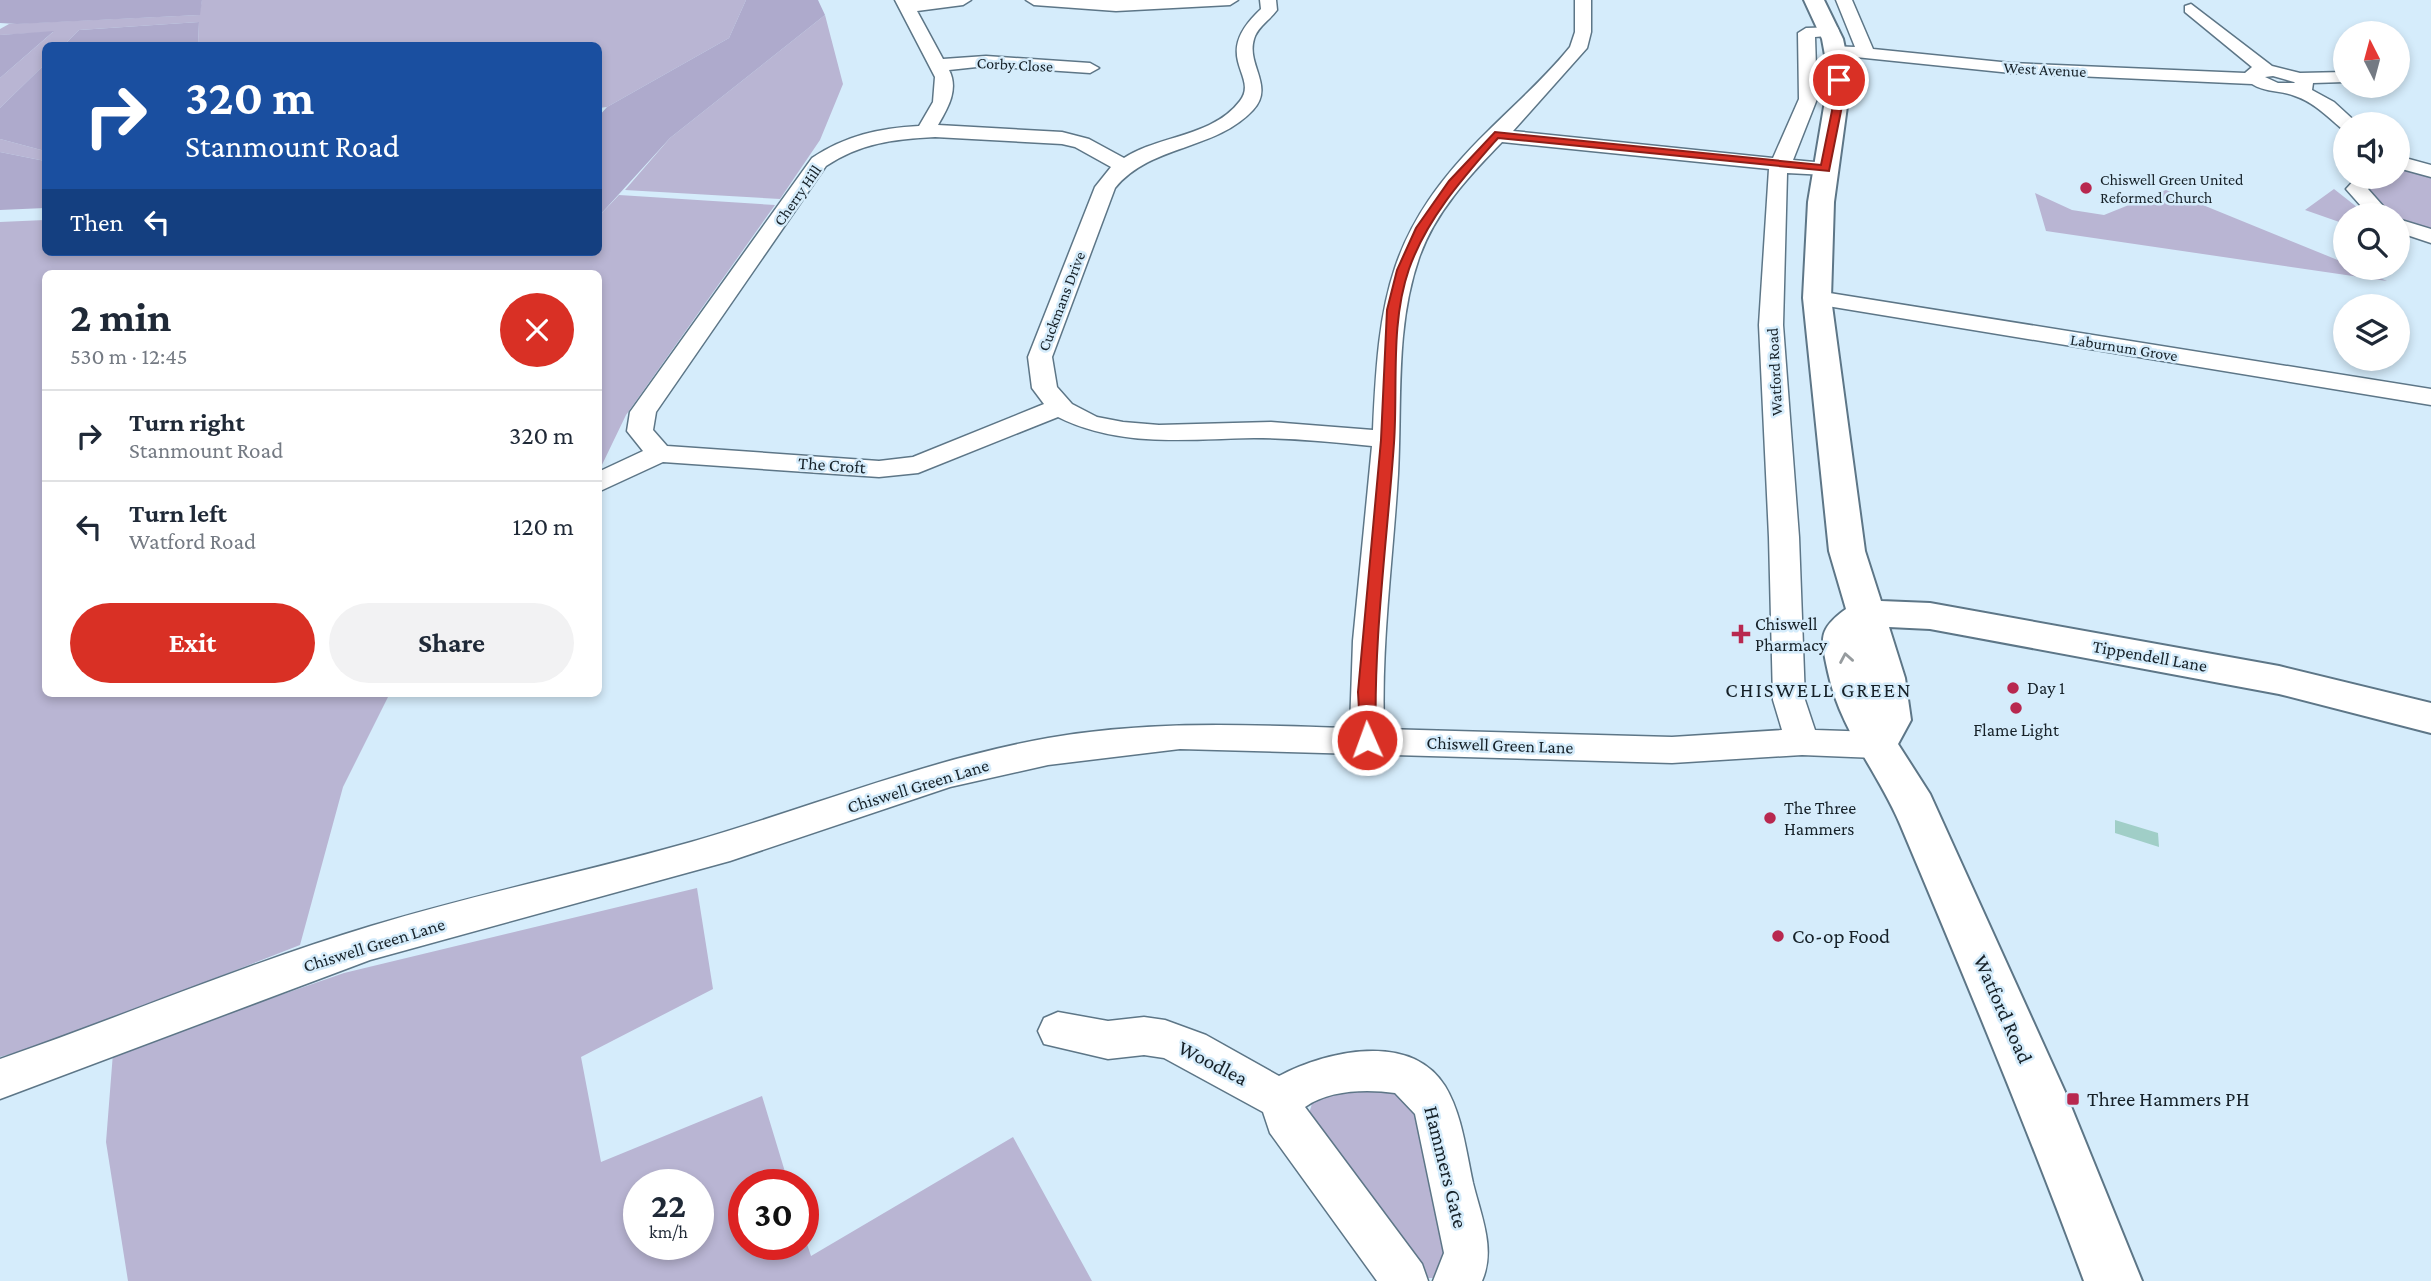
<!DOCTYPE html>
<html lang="en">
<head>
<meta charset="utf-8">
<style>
	:root { --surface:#fff; --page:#f2f2f3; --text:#1f2937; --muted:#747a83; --line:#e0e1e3; --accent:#d93025 }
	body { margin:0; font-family:"Crimson Pro",serif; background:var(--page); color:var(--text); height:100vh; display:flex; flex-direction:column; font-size:26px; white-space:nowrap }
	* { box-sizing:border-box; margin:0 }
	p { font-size:23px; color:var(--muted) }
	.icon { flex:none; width:38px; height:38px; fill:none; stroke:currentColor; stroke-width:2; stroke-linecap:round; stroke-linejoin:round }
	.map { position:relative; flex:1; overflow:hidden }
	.details { position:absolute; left:42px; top:270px; width:560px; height:427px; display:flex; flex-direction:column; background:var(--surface); border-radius:10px; box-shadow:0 4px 10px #0003 }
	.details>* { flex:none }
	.top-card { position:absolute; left:42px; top:42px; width:560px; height:214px; border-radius:10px; box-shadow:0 4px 10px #0003; background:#1a4fa0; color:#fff; overflow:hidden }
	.needle { width:46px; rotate:354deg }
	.tools { position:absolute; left:2333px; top:21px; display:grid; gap:14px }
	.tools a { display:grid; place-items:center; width:77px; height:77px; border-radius:50%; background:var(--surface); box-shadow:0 4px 10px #0003; font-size:35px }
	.speed { position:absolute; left:623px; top:1169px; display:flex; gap:14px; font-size:35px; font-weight:700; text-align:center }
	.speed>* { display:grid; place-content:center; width:91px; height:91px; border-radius:50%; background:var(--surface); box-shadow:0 4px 10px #0003; line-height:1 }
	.speed small { font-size:18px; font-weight:400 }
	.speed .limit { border:10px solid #d22; background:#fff; color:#111 }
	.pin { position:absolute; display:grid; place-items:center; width:60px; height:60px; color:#fff; margin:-30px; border:4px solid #fff; border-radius:50%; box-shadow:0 2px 7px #0007 }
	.me { position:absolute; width:77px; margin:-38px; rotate:358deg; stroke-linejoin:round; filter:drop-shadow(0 0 5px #0008) }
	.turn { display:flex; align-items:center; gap:24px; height:147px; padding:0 28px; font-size:32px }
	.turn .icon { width:91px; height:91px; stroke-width:2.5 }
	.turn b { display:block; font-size:49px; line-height:60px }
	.then { display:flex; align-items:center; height:66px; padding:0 28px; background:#0003; gap:14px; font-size:26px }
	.round { display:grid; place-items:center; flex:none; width:74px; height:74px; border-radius:37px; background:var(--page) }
	.head { display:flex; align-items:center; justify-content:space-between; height:119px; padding:0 28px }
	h1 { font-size:42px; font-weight:700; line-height:52px }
	.primary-button { display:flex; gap:14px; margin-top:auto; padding:14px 28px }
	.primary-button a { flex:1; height:80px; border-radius:42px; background:var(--accent); color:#fff; font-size:28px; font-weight:700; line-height:80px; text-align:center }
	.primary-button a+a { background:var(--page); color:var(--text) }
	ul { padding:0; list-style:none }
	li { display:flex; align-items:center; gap:21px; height:91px; padding:0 28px; border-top:2px solid var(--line) }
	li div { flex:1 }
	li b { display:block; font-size:26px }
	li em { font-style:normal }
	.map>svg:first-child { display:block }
	.green { fill:#b9b5d3; fill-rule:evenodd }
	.forest { fill:#aeaacc }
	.water { fill:#a0cec7 }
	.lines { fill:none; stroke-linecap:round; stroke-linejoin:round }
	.street-casing { stroke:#5d7687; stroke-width:3 }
	.secondary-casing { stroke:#5d7687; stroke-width:4 }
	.street { fill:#fff; fill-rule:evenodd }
	.secondary { fill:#fff; fill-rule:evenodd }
	.oneway { stroke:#969b9e }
	.route { fill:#d93025; stroke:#8d1f18; stroke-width:2 }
	.poi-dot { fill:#b8284f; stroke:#d5ecfb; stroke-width:2.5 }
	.labels { text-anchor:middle; stroke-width:5; stroke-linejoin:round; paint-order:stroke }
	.far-street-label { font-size:16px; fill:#162128; stroke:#d5ecfb }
	.far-poi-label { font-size:16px; fill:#162128; stroke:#d5ecfb; text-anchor:start }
	.street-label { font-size:18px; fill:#162128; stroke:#d5ecfb }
	.poi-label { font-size:18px; fill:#162128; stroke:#d5ecfb; text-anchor:start }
	.quarter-label { font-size:21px; letter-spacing:2px; fill:#162128; stroke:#d5ecfb }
	.near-poi-label { font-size:21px; fill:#162128; stroke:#d5ecfb; text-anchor:start }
	.near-street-label { font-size:21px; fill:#162128; stroke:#d5ecfb }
</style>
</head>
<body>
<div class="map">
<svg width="2431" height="1281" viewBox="0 0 2431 1281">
	<rect width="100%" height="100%" fill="#d5ecfb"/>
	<!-- green -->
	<path class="green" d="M 202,0 L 746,0 L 729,38 L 607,107 L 599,108 L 598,46 L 198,45 L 199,22 L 79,30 L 64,45 L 46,46 L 45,64 L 0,108 L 0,78 L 53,32 L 0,35 L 0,29 L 9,24 L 199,15 Z
		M 825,15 L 843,84 L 820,140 L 780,199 L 625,190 L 670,138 Z
		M 0,139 L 45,151 L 45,161 L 0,152 Z
		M 2398,166 L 2431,174 L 2431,231 L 2398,219 L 2398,215 L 2389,215 L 2366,190 L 2378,177 L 2398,177 Z
		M 2334,189 L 2367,215 L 2345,215 L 2345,224 L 2305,210 Z
		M 2166,190 L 2345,263 L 2345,268 L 2356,268 L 2387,281 L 2046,231 L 2035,193 L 2072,210 L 2104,215 Z
		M 619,195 L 775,205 L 626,415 L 599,471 L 598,273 L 46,273 L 46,693 L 390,693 L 343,787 L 300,945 L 46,1044 L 0,1057 L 0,222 L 45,220 L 46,252 L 598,252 L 599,216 Z
		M 697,888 L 713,989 L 581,1057 L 601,1162 L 762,1096 L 789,1185 L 744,1185 L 744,1244 L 803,1244 L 803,1232 L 811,1256 L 1013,1137 L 1092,1281 L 128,1281 L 106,1142 L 113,1053 L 344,973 ZM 639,1185 L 698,1185 L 698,1244 L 639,1244 Z
		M 1333,1088 L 1413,1093 L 1457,1248 L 1438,1278 L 1426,1278 L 1308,1117 L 1314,1097 Z"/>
	<!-- forest -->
	<path class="forest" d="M 0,0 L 202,0 L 200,15 L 17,24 L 0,23 Z
		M 746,0 L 818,0 L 825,15 L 670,138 L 599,216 L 599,116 L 607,107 L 729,38 Z
		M 199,22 L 198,45 L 64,45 L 79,30 Z
		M 54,31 L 0,78 L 0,35 Z
		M 45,64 L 45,151 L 0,139 L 0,108 Z
		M 0,152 L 45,161 L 45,208 L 0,210 Z"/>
	<!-- water -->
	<path class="water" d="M 2115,820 L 2158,833 L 2159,847 L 2115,833 Z"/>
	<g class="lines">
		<defs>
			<path id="street" d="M 895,0 L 971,0 L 963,5 L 917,11 L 943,59 L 986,56 L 1090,63 L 1099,68 L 1090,73 L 986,66 L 949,70 C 959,89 948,108 938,125 L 1062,132 L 1089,139 L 1124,158 C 1159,135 1213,137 1240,101 C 1260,75 1209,57 1261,9 L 1260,0 L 1276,0 L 1277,10 C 1270,20 1257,27 1254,39 C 1246,65 1275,86 1253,110 C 1215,151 1151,144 1115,188 L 1052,357 L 1057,387 L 1072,404 L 1097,417 L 1123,422 L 1159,425 L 1271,422 L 1373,430 C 1379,296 1388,229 1488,131 C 1515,104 1545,78 1570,47 L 1575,32 L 1575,0 L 1591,0 L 1591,32 L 1587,48 L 1513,131 L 1773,158 L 1799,99 L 1798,33 L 1806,28 L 1837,27 L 1839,31 L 1837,35 L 1815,37 L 1817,99 L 1793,160 L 1826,163 L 1836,169 L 1826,175 L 1787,173 L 1783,325 L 1799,537 L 1805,700 L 1815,730 L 1876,732 L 1888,736 L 1893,745 L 1888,754 L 1876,758 L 1802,755 L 1672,763 L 1180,749 L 1048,765 L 950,787 L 730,861 L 370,960 L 0,1099 L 0,1059 C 124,1016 245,964 371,926 C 476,894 585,872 691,842 C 810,808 925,760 1048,738 C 1153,720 1245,725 1350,728 L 1353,641 L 1372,446 C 1333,442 1293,438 1254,438 C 1187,439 1120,448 1058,417 L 918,473 L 879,477 L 663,462 L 598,492 L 598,472 L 643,451 L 627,431 L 630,412 L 812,158 C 845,136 879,128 919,126 L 933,102 L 935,77 ZM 935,137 L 1062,144 L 1075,147 L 1111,167 L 1095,187 L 1028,357 L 1032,388 L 1044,404 L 913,457 L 879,461 L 667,446 L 653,430 L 656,412 L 826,166 C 861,143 894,139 935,137 ZM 1502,142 L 1769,169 L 1759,325 L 1769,537 L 1773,700 L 1782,730 L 1672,737 L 1384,729 C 1381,643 1393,559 1398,474 C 1402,402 1395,327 1419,258 C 1435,212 1469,176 1502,142 Z
				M 1026,0 L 1238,0 L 1230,5 L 1116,11 L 1034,5 Z
				M 1836,0 L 1852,0 L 1873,49 L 2011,63 L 2245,73 L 2252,67 L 2185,12 L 2185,6 L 2191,4 L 2272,66 L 2300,73 L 2345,72 L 2345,82 L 2313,83 L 2312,90 L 2334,102 L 2358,124 L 2345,124 L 2345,129 L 2341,128 C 2327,116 2313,102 2295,96 C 2281,90 2266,93 2252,84 L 2011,73 L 1836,55 L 1827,50 L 1830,46 L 1855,47 ZM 2273,76 L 2294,82 L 2295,83 L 2278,83 L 2265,77 Z
				M 2398,156 L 2431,165 L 2431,177 L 2398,168 Z
				M 2357,177 L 2378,177 L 2368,189 L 2391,215 L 2369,215 L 2346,189 Z
				M 2398,219 L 2431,229 L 2431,243 L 2398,232 Z
				M 1817,291 L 2431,389 L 2431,405 L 1809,303 L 1805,298 L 1809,293 Z
				M 1058,1012 L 1108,1021 L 1144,1017 L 1165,1020 L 1206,1035 L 1279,1076 C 1326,1051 1411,1031 1445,1086 C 1462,1114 1466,1151 1473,1183 C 1481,1216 1496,1249 1482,1281 L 1433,1281 L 1444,1253 L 1415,1114 L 1395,1093 C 1366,1089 1329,1090 1305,1107 L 1422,1264 L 1428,1281 L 1377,1281 L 1270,1133 L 1263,1112 L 1164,1058 L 1144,1055 L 1108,1059 L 1044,1044 L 1038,1031 L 1044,1018 Z"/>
			<path id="secondary" d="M 1804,0 L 1824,0 L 1843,39 L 1851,77 L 1834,202 L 1831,298 L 1865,551 L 1881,601 L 1930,603 L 2279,666 L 2431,703 L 2431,733 L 2279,694 L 1930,629 L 1889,627 L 1905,678 L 1911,720 L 1898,744 L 1930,794 L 2066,1094 L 2142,1281 L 2084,1281 C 2027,1127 1964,976 1900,824 C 1878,772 1840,730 1828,672 C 1821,639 1817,630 1846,609 L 1829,551 L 1803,298 L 1808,202 L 1829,77 L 1822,39 Z"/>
		</defs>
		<!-- street casing -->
		<use href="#street" class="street-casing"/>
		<!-- secondary casing -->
		<use href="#secondary" class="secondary-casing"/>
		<!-- street -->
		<use href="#street" class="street"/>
		<!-- secondary -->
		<use href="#secondary" class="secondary"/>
	</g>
	<!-- one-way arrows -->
	<defs><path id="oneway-chevron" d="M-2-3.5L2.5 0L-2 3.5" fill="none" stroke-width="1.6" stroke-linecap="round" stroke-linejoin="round" transform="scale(1.75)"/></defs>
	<use class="oneway" href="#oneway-chevron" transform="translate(1846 658) rotate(-100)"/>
	<!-- route -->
	<path class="route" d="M 1839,77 L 1843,80 L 1844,96 L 1829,171 L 1498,138 C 1463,178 1427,218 1409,269 C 1390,324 1398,386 1394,443 C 1387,542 1373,641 1376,740 L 1367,747 L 1361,745 L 1358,692 L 1381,440 L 1387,310 L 1397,270 L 1416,228 L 1449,181 L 1495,132 L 1821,165 L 1835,96 L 1834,80 Z"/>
	<!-- markers -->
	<g class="poi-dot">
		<circle cx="2086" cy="188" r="7"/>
		<path d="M1737.5 623.5h7v7h7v7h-7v7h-7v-7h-7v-7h7z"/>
		<circle cx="2013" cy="688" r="7"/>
		<circle cx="2016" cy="708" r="7"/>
		<circle cx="1770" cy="818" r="7"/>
		<circle cx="1778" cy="936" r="7"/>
		<rect x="2066" y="1092" width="14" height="14" rx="3.5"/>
	</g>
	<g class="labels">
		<!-- far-street labels -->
		<g class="far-street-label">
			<text transform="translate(1015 64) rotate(3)" y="6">Corby Close</text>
			<text transform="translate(2045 69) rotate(3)" y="6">West Avenue</text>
			<text transform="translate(797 195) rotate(-55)" y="6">Cherry Hill</text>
			<text transform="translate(1061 301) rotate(-69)" y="6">Cuckmans Drive</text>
			<text transform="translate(2124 347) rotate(9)" y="6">Laburnum Grove</text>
			<text transform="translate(1774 372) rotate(-93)" y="6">Watford Road</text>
		</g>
		<!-- far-poi labels -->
		<g class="far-poi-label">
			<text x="2100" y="185">Chiswell Green United<tspan x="2100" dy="18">Reformed Church</tspan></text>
		</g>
		<!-- street labels -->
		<g class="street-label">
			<text transform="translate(832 465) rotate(4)" y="6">The Croft</text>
			<text transform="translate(2150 656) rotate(10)" y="6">Tippendell Lane</text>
			<text transform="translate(1500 745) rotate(2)" y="6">Chiswell Green Lane</text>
			<text transform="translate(918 786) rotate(-17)" y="6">Chiswell Green Lane</text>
			<text transform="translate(374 945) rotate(-17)" y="6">Chiswell Green Lane</text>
		</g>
		<!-- poi labels -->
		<g class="poi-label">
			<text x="1755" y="630">Chiswell<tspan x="1755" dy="21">Pharmacy</tspan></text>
			<text x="2027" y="694">Day 1</text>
			<text x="2016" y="736" text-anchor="middle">Flame Light</text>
			<text x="1784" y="814">The Three<tspan x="1784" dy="21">Hammers</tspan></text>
		</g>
		<!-- quarter labels -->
		<g class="quarter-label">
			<text x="1819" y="697">CHISWELL GREEN</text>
		</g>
		<!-- near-poi labels -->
		<g class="near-poi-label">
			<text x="1792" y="943">Co-op Food</text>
			<text x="2087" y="1106">Three Hammers PH</text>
		</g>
		<!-- near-street labels -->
		<g class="near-street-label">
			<text transform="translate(2003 1009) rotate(66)" y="7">Watford Road</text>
			<text transform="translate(1213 1063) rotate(27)" y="7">Woodlea</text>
			<text transform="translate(1446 1167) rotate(76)" y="7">Hammers Gate</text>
		</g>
	</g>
</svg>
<div class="tools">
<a><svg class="needle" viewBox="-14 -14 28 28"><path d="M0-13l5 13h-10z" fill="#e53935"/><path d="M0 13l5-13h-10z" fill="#747a83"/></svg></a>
<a><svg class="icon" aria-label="sound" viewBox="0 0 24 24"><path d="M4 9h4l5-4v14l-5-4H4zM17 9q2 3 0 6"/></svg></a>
<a><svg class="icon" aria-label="search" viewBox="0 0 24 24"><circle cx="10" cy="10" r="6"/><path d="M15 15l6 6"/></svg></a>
<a><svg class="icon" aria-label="layers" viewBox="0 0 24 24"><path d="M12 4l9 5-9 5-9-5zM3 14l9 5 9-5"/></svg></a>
</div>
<div class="speed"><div>22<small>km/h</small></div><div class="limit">30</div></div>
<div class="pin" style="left:1839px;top:80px;background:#d93025"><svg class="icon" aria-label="arrive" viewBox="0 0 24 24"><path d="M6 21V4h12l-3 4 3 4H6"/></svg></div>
<svg class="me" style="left:1367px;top:740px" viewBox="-20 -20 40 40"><circle r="17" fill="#d93025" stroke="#fff" stroke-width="3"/><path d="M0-11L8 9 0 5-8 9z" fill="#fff"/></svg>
<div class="top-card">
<div class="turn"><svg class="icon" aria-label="right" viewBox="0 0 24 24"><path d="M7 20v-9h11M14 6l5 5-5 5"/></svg><div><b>320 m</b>Stanmount Road</div></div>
<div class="then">Then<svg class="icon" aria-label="left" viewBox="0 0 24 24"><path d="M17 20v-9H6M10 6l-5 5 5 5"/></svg></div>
</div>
<section class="details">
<div class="head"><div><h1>2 min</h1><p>530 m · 12:45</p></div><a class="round" style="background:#d93025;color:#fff"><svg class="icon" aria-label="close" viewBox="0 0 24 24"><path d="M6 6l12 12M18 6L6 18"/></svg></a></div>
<ul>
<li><svg class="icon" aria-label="right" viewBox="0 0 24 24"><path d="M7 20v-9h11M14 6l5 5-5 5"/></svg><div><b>Turn right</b><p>Stanmount Road</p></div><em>320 m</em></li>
<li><svg class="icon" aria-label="left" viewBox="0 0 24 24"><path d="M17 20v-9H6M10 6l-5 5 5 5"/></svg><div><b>Turn left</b><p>Watford Road</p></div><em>120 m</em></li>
</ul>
<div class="primary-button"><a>Exit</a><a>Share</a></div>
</section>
</div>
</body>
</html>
